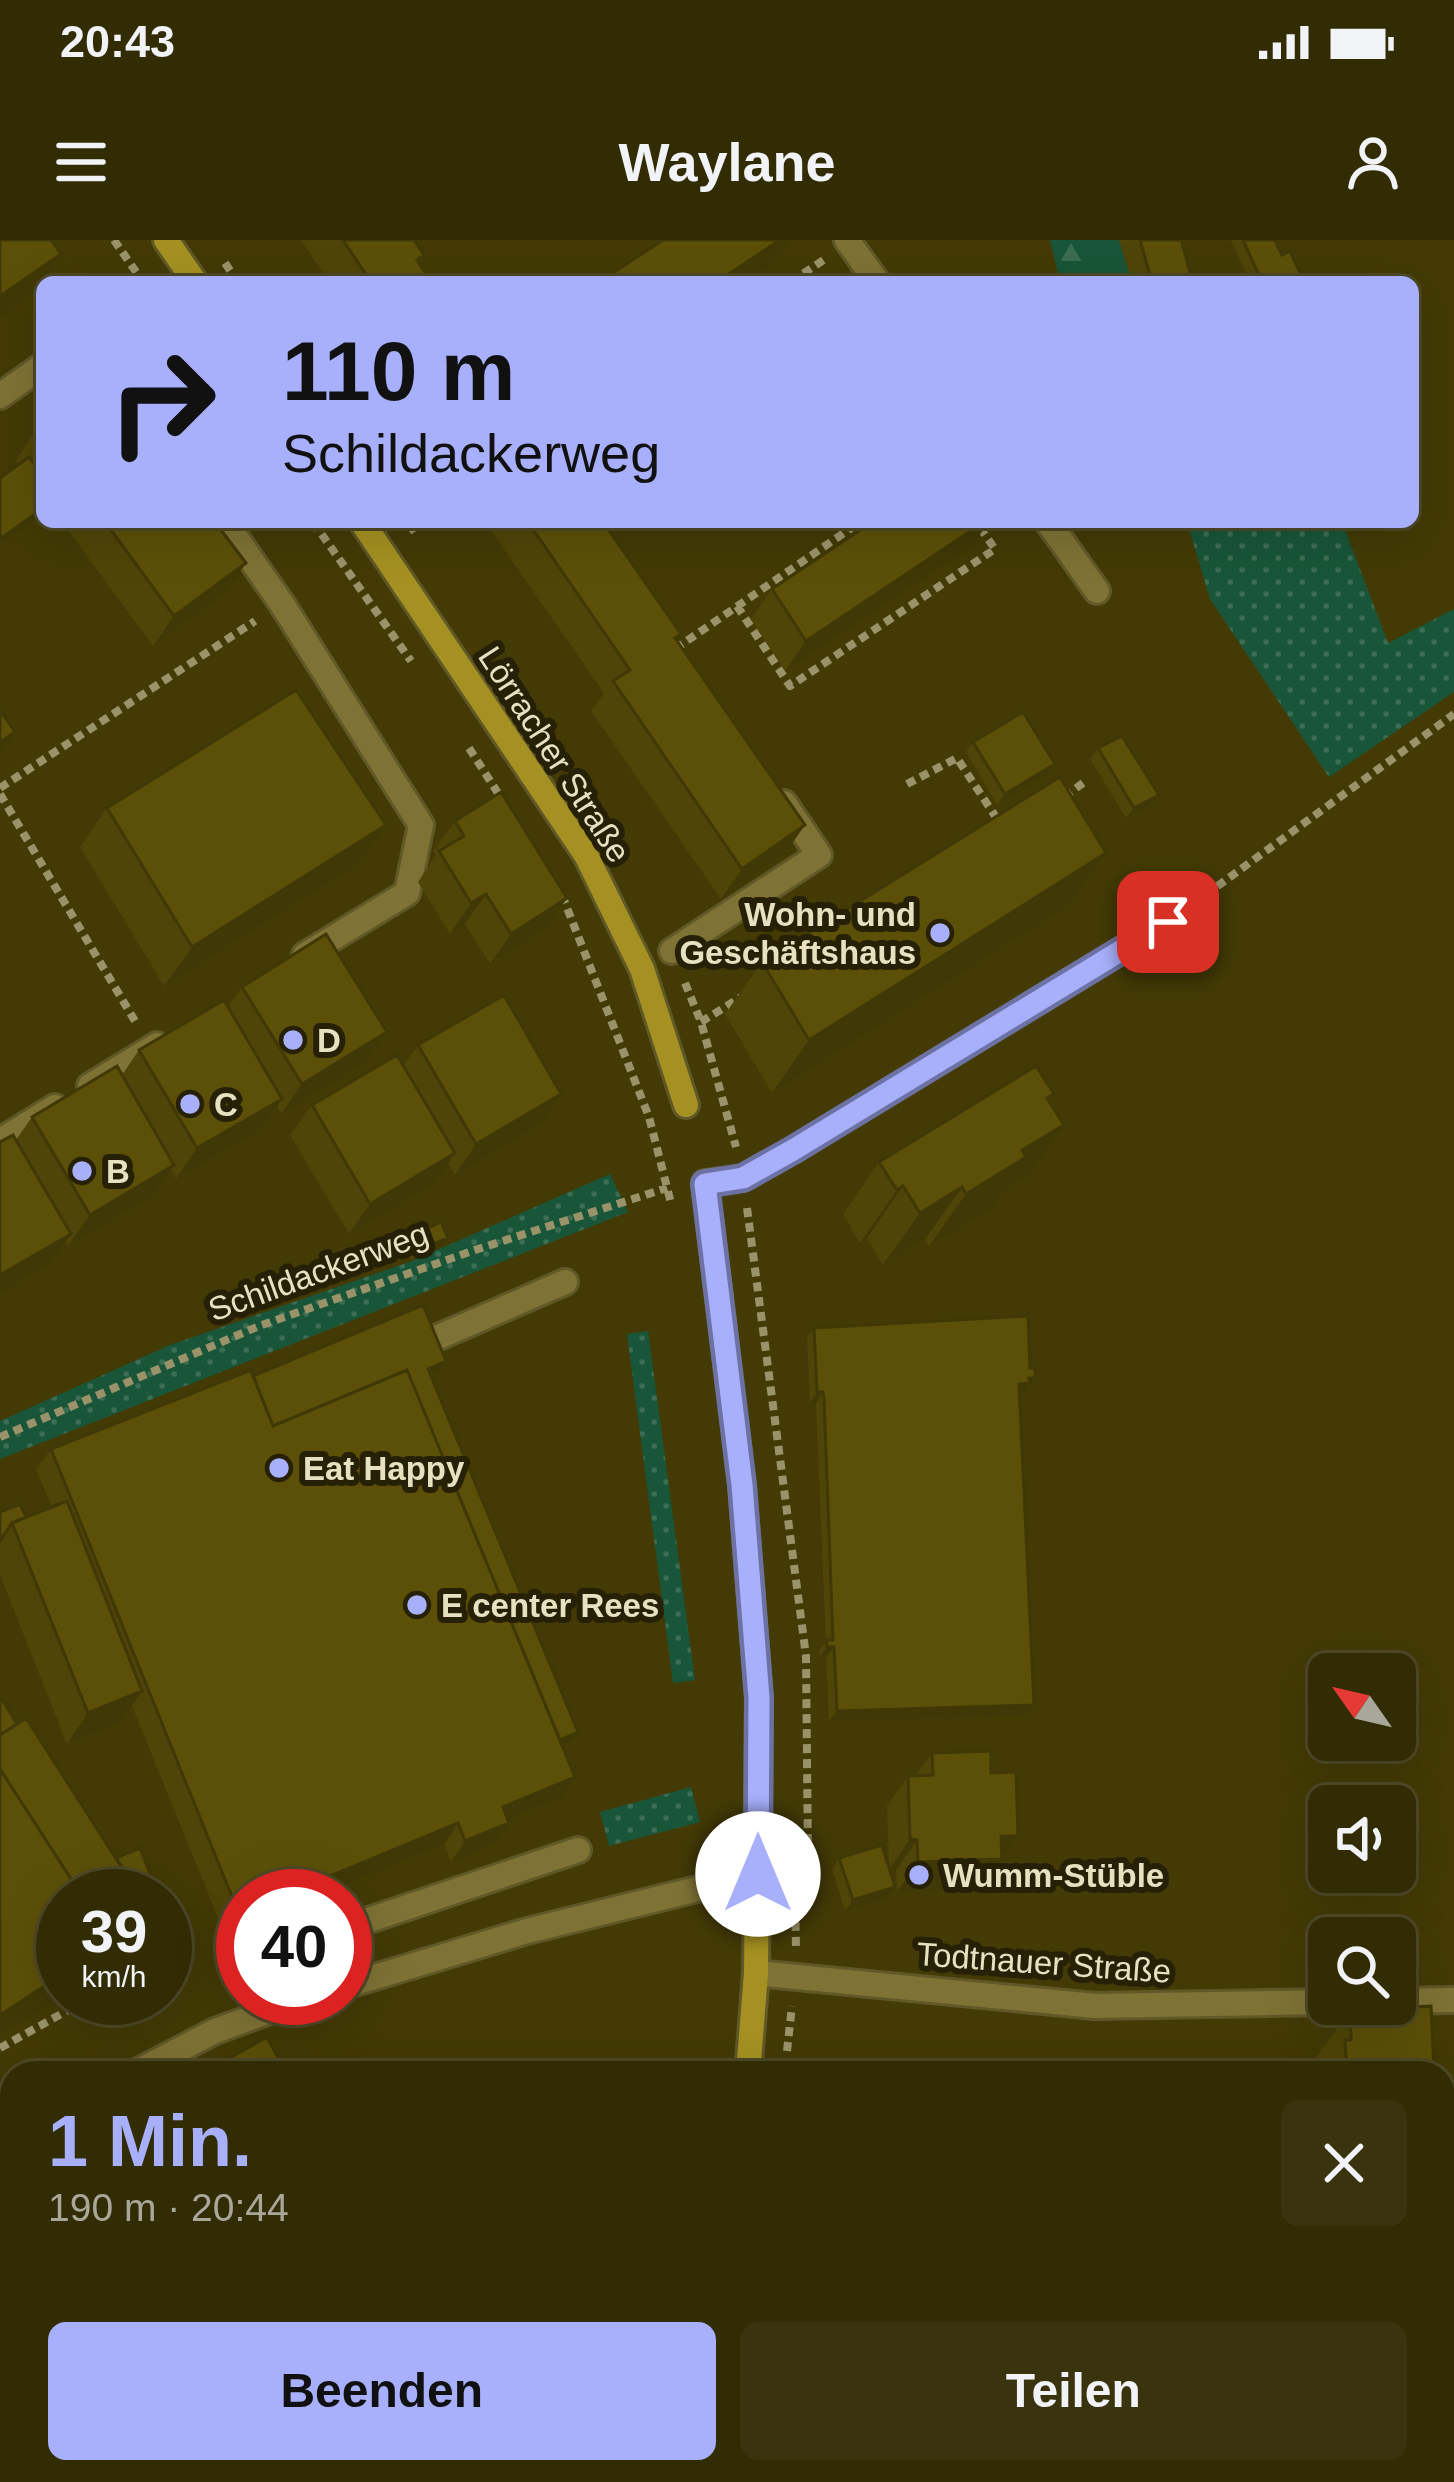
<!DOCTYPE html>
<html lang="de">
<head>
<meta charset="utf-8">
<style>
	:root { --surface:#322c04; --page:#3a340e; --text:#f1f3f6; --muted:#a8a79a; --line:#4d4826; --accent:#a8b0fc }
	body { margin:0; font-family:Helvetica,sans-serif; background:var(--page); color:var(--text); height:100vh; display:flex; flex-direction:column; font-size:45px; white-space:nowrap }
	* { box-sizing:border-box; margin:0 }
	p { font-size:39px; color:var(--muted) }
	.icon { flex:none; width:66px; height:66px; fill:none; stroke:currentColor; stroke-width:2; stroke-linecap:round; stroke-linejoin:round }
	.map { position:relative; flex:1; overflow:hidden }
	.panel { position:absolute; left:0px; top:1821px; width:1455px; height:423px; display:flex; flex-direction:column; background:var(--surface); border-radius:36px 36px 0 0; box-shadow:0 12px 48px #0002,0 0 0 3px var(--line) }
	.panel>* { flex:none }
	.hud { position:absolute; left:36px; top:36px; width:1383px; height:252px; border-radius:18px; box-shadow:0 12px 48px #0002,0 0 0 3px var(--line); background:#a8b0fc; color:#111; overflow:hidden }
	.needle { width:78px; rotate:304deg }
	.buttons { position:absolute; left:1308px; top:1413px; display:grid; gap:24px }
	.buttons a { display:grid; place-items:center; width:108px; height:108px; border-radius:18px; background:var(--surface); box-shadow:0 12px 48px #0002,0 0 0 3px var(--line); font-size:60px }
	.speed { position:absolute; left:36px; top:1629px; display:flex; gap:24px; font-size:60px; font-weight:700; text-align:center }
	.speed>* { display:grid; place-content:center; width:156px; height:156px; border-radius:50%; background:var(--surface); box-shadow:0 12px 48px #0002,0 0 0 3px var(--line); line-height:1 }
	.speed small { font-size:30px; font-weight:400 }
	.speed .limit { border:18px solid #d22; background:#fff; color:#111 }
	.pin { position:absolute; display:grid; place-items:center; width:102px; height:102px; color:#fff; margin:-51px; border-radius:24px; box-shadow:0 6px 18px #0006 }
	.me { position:absolute; width:132px; margin:-66px; rotate:0deg; stroke-linejoin:round; filter:drop-shadow(0 0 9px #0008) }
	.turn { display:flex; align-items:center; gap:42px; height:252px; padding:0 48px; font-size:54px }
	.turn .icon { width:156px; height:156px; stroke-width:2.5 }
	.turn b { display:block; font-size:84px; line-height:102px }
	.round { display:grid; place-items:center; flex:none; width:126px; height:126px; border-radius:18px; background:var(--page) }
	.summary { display:flex; align-items:center; justify-content:space-between; height:204px; padding:0 48px }
	h1 { font-size:72px; font-weight:800; line-height:90px; color:var(--accent) }
	.primary-button { display:flex; gap:24px; margin-top:auto; padding:24px 48px }
	.primary-button a { flex:1; height:138px; border-radius:18px; background:var(--accent); color:#111; font-size:48px; font-weight:800; line-height:138px; text-align:center }
	.primary-button a+a { background:var(--page); color:var(--text) }
	.status { display:flex; justify-content:space-between; align-items:center; height:84px; padding:0 60px; background:var(--surface); direction:ltr }
	.status svg { height:33px; fill:currentColor }
	header { display:flex; justify-content:space-between; align-items:center; height:156px; padding:0 48px; background:var(--surface); font-size:54px; font-weight:800 }
	.map>svg:first-child { display:block }
	.grass { fill:url(#grass-dots) }
	.forest { fill:url(#forest-firs) }
	.lines { fill:none; stroke-linecap:round; stroke-linejoin:round }
	.lane-casing { stroke:#615828; stroke-width:30 }
	.street-casing { stroke:#615828; stroke-width:30 }
	.secondary-casing { stroke:#615828; stroke-width:30 }
	.path { stroke:#9a936a; stroke-width:8; stroke-dasharray:9 6; stroke-linecap:butt }
	.lane { stroke:#7e7235; stroke-width:24 }
	.street { stroke:#7e7235; stroke-width:24 }
	.secondary { stroke:#a49121; stroke-width:24 }
	.wall { fill:#4f4508 }
	.shaded-wall { fill:#403806 }
	.building { fill:#5c5009; stroke:#403806; stroke-width:3 }
	.route-casing { stroke:#6d72a4; stroke-width:30 }
	.route { stroke:#a8b0fc; stroke-width:21 }
	.poi-dot { fill:#a8b0fc; stroke:#262106; stroke-width:4.5 }
	.labels { text-anchor:middle; stroke-width:12; stroke-linejoin:round; paint-order:stroke }
	.street-label { font-size:33px; fill:#e7e1c2; stroke:#262106 }
	.poi-label { font-size:33px; font-weight:bold; fill:#e7e1c2; stroke:#262106; text-anchor:start }
</style>
</head>
<body>
<div class="status"><b>20:43</b><svg viewBox="0 0 49 12"><path d="M0 12V9h3v3zM5 12V6h3v6zM10 12V3h3v9zM15 12V0h3v12zM26 1h20v11H26zM47 4h2v5h-2z"/></svg></div>
<header><svg class="icon" aria-label="menu" viewBox="0 0 24 24"><path d="M4 6h16M4 12h16M4 18h16"/></svg>Waylane<svg class="icon" aria-label="person" viewBox="0 0 24 24"><circle cx="12" cy="8" r="4"/><path d="M4 21q1-7 8-7t8 7"/></svg></header>
<div class="map">
<svg width="1454" height="2242" viewBox="0 0 1454 2242">
	<defs>
		<pattern id="grass-dots" width="8" height="8" patternUnits="userSpaceOnUse" patternTransform="scale(3)"><rect width="8" height="8" fill="#195538"/><path d="M2 2h.1M6 6h.1" fill="none" stroke="#3a6d53" stroke-width="1.8" stroke-linecap="round"/></pattern>
		<pattern id="forest-firs" width="22" height="20" patternUnits="userSpaceOnUse" patternTransform="scale(3)"><rect width="22" height="20" fill="#195538"/><path d="M5 1l3.5 6h-7zM16 11l3.5 6h-7z" fill="#3a6d53"/></pattern>
	</defs>
	<rect width="100%" height="100%" fill="#433a06"/>
	<!-- grass -->
	<path class="grass" d="M 1187,282 L 1342,282 L 1388,403 L 1454,369 L 1454,452 L 1329,537 L 1210,359 Z
		M 610,934 L 628,972 L 0,1219 L 0,1181 L 170,1105 L 412,1021 Z
		M 648,1091 L 695,1440 L 673,1443 L 627,1094 Z
		M 691,1547 L 700,1582 L 609,1606 L 600,1572 Z"/>
	<!-- forest -->
	<path class="forest" d="M 1050,0 L 1119,0 L 1132,42 L 1060,42 Z"/>
	<g class="lines">
		<defs>
			<path id="lane" d="M 0,156 L 42,126
				M 225,282 L 282,364 L 421,585 L 407,653 L 305,715
				M 672,711 L 819,615 L 784,563
				M 90,846 L 157,805
				M 0,901 L 55,867
				M 427,1102 L 565,1042
				M 345,1688 L 578,1610"/>
			<path id="street" d="M 847,0 L 877,42
				M 1048,282 L 1097,351
				M 705,943 L 743,938 L 793,910 L 1168,682
				M 756,1733 L 1095,1766 L 1329,1762
				M 345,1746 L 527,1691 L 758,1634
				M 1395,1761 L 1454,1760
				M 135,1833 L 215,1791 L 305,1758
				M 0,1918 L 12,1910"/>
			<path id="secondary" d="M 166,0 L 195,42
				M 362,282 L 586,615 L 642,729 L 686,865
				M 705,943 L 742,1245 L 759,1458 L 756,1733 L 748,1833
				M 665,2242 L 668,2232"/>
		</defs>
		<!-- lane casing -->
		<use href="#lane" class="lane-casing"/>
		<!-- street casing -->
		<use href="#street" class="street-casing"/>
		<!-- secondary casing -->
		<use href="#secondary" class="secondary-casing"/>
		<!-- path -->
		<path class="path" d="M 114,0 L 143,42
			M 225,23 L 238,42
			M 791,42 L 825,19
			M 313,282 L 411,421
			M 409,291 L 422,282
			M 737,366 L 790,446 L 995,309 L 976,282
			M 675,409 L 860,282
			M 469,508 L 503,561
			M 907,544 L 957,518 L 1001,585
			M 0,548 L 255,381
			M 0,554 L 135,781
			M 1064,557 L 1083,543
			M 562,655 L 649,877 L 671,963
			M 1193,664 L 1454,474
			M 685,743 L 701,782 L 736,907
			M 701,782 L 741,757
			M 747,968 L 806,1416 L 808,1620 L 795,1657 L 796,1709
			M 0,1197 L 259,1086 L 478,1009 L 667,948
			M 165,1717 L 174,1711
			M 0,1808 L 90,1758
			M 787,1811 L 792,1766
			M 0,1852 L 12,1871
			M 704,2242 L 707,2232"/>
		<!-- lane -->
		<use href="#lane" class="lane"/>
		<!-- street -->
		<use href="#street" class="street"/>
		<!-- secondary -->
		<use href="#secondary" class="secondary"/>
	</g>
	<!-- wall -->
	<path class="wall" d="M 301,0 L 414,0 L 424,15 L 419,23 L 431,42 L 329,42 Z
		M 1119,0 L 1181,0 L 1193,42 L 1132,42 Z
		M 1231,0 L 1275,0 L 1282,15 L 1304,42 L 1250,42 Z
		M 37,189 L 42,196 L 42,274 L 16,220 Z
		M 62,282 L 215,282 L 225,353 L 153,406 Z
		M 485,282 L 603,282 L 677,400 L 784,615 L 721,659 L 591,471 L 604,453 Z
		M 971,307 L 785,431 L 751,379 L 772,349 Z
		M 973,502 L 1055,524 L 1047,535 L 997,565 L 966,512 Z
		M 1098,508 L 1159,555 L 1152,565 L 1126,578 L 1090,519 Z
		M 107,568 L 386,585 L 358,624 L 164,746 L 80,607 Z
		M 455,581 L 546,689 L 490,724 L 465,684 L 450,694 L 418,642 L 436,615 L 433,611 Z
		M 1106,613 L 1069,665 L 772,853 L 725,774 L 762,722 Z
		M 242,747 L 387,792 L 366,822 L 281,874 L 277,867 L 261,889 L 176,939 L 171,930 L 153,956 L 68,1006 L 66,1001 L 49,1024 L 16,900 L 32,877 L 122,835 L 139,810 L 228,767 Z
		M 418,805 L 540,884 L 455,935 L 448,923 L 434,944 L 349,994 L 290,895 L 312,865 L 403,826 Z
		M 1049,861 L 1064,885 L 1027,937 L 1002,952 L 990,970 L 929,1006 L 925,999 L 883,1025 L 867,998 L 860,1003 L 843,974 L 879,922 Z
		M 412,995 L 440,1008 L 412,1021 L 405,1005 Z
		M 814,1088 L 1030,1128 L 1035,1138 L 1028,1148 L 1020,1154 L 1034,1465 L 1027,1476 L 829,1481 L 826,1417 L 819,1418 L 819,1411 L 826,1401 L 816,1169 L 816,1163 L 810,1163 L 807,1098 Z
		M 446,1121 L 439,1132 L 430,1135 L 570,1503 L 562,1506 L 560,1558 L 508,1580 L 495,1604 L 451,1622 L 444,1604 L 318,1656 L 243,1656 L 243,1687 L 225,1695 L 132,1466 L 121,1482 L 67,1504 L 0,1335 L 0,1272 L 26,1277 L 52,1267 L 36,1230 L 51,1209 L 253,1136 Z
		M 932,1513 L 991,1533 L 1018,1596 L 980,1649 L 897,1652 L 896,1630 L 890,1630 L 888,1658 L 845,1671 L 832,1629 L 839,1618 L 889,1627 L 887,1566 L 908,1536 L 916,1535 Z
		M 1350,1770 L 1434,1829 L 1431,1833 L 1314,1833 L 1313,1822 Z
		M 226,1820 L 286,1833 L 217,1833 Z
		M 1443,1923 L 1454,1923 L 1454,2242 L 1445,2242 L 1446,2215 L 1443,2214 Z
		M 1159,2232 L 1254,2232 L 1248,2242 L 1158,2242 Z
		M 1278,2232 L 1433,2232 L 1433,2242 L 1277,2242 Z"/>
	<!-- shaded-wall -->
	<path class="shaded-wall" d="M 780,0 L 791,0 L 778,17 L 742,42 L 717,42 Z
		M 61,14 L 34,53 L 0,77 L 0,56 Z
		M 42,269 L 42,274 L 0,305 L 0,299 Z
		M 984,282 L 989,282 L 971,307 L 785,431 L 806,401 Z
		M 246,323 L 225,353 L 153,406 L 174,376 Z
		M 15,492 L 0,513 L 0,502 Z
		M 1055,524 L 1047,535 L 997,565 L 1005,554 Z
		M 1159,555 L 1152,565 L 1126,578 L 1134,568 Z
		M 386,585 L 358,624 L 164,746 L 192,707 Z
		M 805,585 L 784,615 L 721,659 L 742,629 Z
		M 1106,613 L 1069,665 L 772,853 L 809,800 Z
		M 486,654 L 465,684 L 450,694 L 471,663 Z
		M 567,658 L 546,689 L 490,724 L 511,694 Z
		M 387,792 L 366,822 L 281,874 L 302,844 Z
		M 561,854 L 540,884 L 455,935 L 476,904 Z
		M 282,859 L 261,889 L 176,939 L 197,908 Z
		M 1064,885 L 1027,937 L 1002,952 L 990,970 L 929,1006 L 966,954 L 1022,910 Z
		M 455,913 L 434,944 L 349,994 L 370,964 Z
		M 174,925 L 153,956 L 68,1006 L 90,975 Z
		M 903,946 L 867,998 L 860,1003 L 897,950 Z
		M 962,947 L 925,999 L 883,1025 L 920,973 Z
		M 71,994 L 49,1024 L 0,1053 L 0,1035 Z
		M 448,998 L 440,1008 L 412,1021 L 419,1010 Z
		M 446,1121 L 439,1132 L 420,1140 L 428,1129 Z
		M 1029,1138 L 1035,1138 L 1022,1154 L 1012,1154 L 1019,1144 Z
		M 817,1152 L 823,1152 L 816,1163 L 810,1163 Z
		M 827,1407 L 834,1407 L 826,1417 L 819,1418 Z
		M 142,1451 L 121,1482 L 67,1504 L 88,1473 Z
		M 1034,1465 L 1027,1476 L 829,1481 L 837,1471 Z
		M 578,1492 L 570,1503 L 542,1514 L 550,1504 Z
		M 575,1537 L 560,1558 L 488,1588 L 503,1567 Z
		M 458,1583 L 444,1604 L 318,1656 L 282,1656 Z
		M 509,1583 L 495,1604 L 451,1622 L 465,1601 Z
		M 1001,1596 L 1018,1596 L 980,1649 L 897,1652 L 918,1622 Z
		M 910,1599 L 917,1600 L 896,1630 L 889,1630 Z
		M 155,1646 L 148,1656 L 131,1656 Z
		M 895,1647 L 888,1658 L 845,1671 L 853,1660 Z
		M 243,1672 L 243,1687 L 225,1695 L 239,1674 Z
		M 63,1734 L 63,1755 L 0,1796 L 0,1775 Z
		M 1434,1829 L 1431,1833 L 1357,1833 Z
		M 12,2052 L 12,2062 L 0,2071 L 0,2061 Z
		M 1443,2180 L 1454,2180 L 1454,2186 L 1443,2202 Z
		M 45,2232 L 49,2232 L 74,2242 L 37,2242 Z
		M 1173,2232 L 1246,2232 L 1254,2233 L 1248,2242 L 1166,2242 Z"/>
	<!-- building -->
	<path class="building" d="M 0,0 L 51,0 L 61,14 L 0,56 Z
		M 343,0 L 414,0 L 424,15 L 417,20 L 431,42 L 371,42 Z
		M 663,0 L 780,0 L 717,42 L 599,42 Z
		M 1140,0 L 1181,0 L 1193,42 L 1152,42 Z
		M 1243,0 L 1275,0 L 1282,15 L 1290,11 L 1304,42 L 1262,42 Z
		M 29,217 L 42,234 L 42,269 L 0,299 L 0,238 Z
		M 105,282 L 215,282 L 246,323 L 174,376 Z
		M 528,282 L 603,282 L 681,394 L 675,398 L 805,585 L 742,629 L 613,441 L 630,430 Z
		M 872,282 L 984,282 L 806,401 L 772,349 Z
		M 296,450 L 386,585 L 192,707 L 107,568 Z
		M 0,470 L 15,492 L 0,502 Z
		M 1023,472 L 1055,524 L 1005,554 L 973,502 Z
		M 1122,496 L 1159,555 L 1134,568 L 1098,508 Z
		M 1060,537 L 1106,613 L 809,800 L 762,722 Z
		M 501,552 L 567,658 L 511,694 L 486,654 L 471,663 L 439,611 L 464,596 L 455,581 Z
		M 326,694 L 387,792 L 302,844 L 242,747 Z
		M 504,755 L 561,854 L 476,904 L 418,805 Z
		M 224,760 L 282,859 L 197,908 L 139,810 Z
		M 397,815 L 455,913 L 370,964 L 312,865 Z
		M 117,826 L 174,925 L 90,975 L 32,877 Z
		M 1036,826 L 1054,854 L 1047,858 L 1064,885 L 1022,910 L 1026,917 L 966,954 L 962,947 L 920,973 L 903,946 L 897,950 L 879,922 Z
		M 13,895 L 71,994 L 0,1035 L 0,902 Z
		M 441,982 L 448,998 L 419,1010 L 412,995 Z
		M 423,1065 L 446,1121 L 428,1129 L 578,1492 L 560,1500 L 407,1130 L 273,1186 L 253,1136 Z
		M 1028,1076 L 1030,1128 L 1035,1128 L 1035,1138 L 1029,1138 L 1030,1143 L 1019,1144 L 1034,1465 L 837,1471 L 834,1407 L 827,1407 L 826,1400 L 833,1400 L 824,1158 L 823,1152 L 817,1152 L 814,1088 Z
		M 251,1130 L 273,1186 L 407,1130 L 575,1537 L 503,1567 L 509,1583 L 465,1601 L 458,1583 L 282,1656 L 243,1656 L 243,1672 L 239,1674 L 51,1209 Z
		M 67,1261 L 142,1451 L 88,1473 L 12,1283 Z
		M 20,1264 L 26,1277 L 12,1283 L 0,1301 L 0,1272 Z
		M 0,1456 L 17,1484 L 0,1495 Z
		M 26,1478 L 140,1656 L 82,1656 L 0,1529 L 0,1495 Z
		M 991,1511 L 991,1533 L 1016,1532 L 1018,1596 L 1001,1596 L 1002,1619 L 918,1622 L 917,1600 L 910,1599 L 908,1536 L 933,1535 L 932,1513 Z
		M 0,1529 L 82,1656 L 63,1656 L 63,1734 L 0,1775 Z
		M 882,1605 L 895,1647 L 853,1660 L 839,1618 Z
		M 140,1608 L 155,1646 L 138,1653 L 116,1618 Z
		M 1431,1766 L 1434,1829 L 1347,1833 L 1345,1800 L 1351,1800 L 1350,1770 Z
		M 267,1797 L 286,1833 L 234,1833 L 226,1820 Z
		M 1179,1823 L 1202,1825 L 1202,1833 L 1178,1833 Z
		M 1443,1923 L 1454,1923 L 1454,1955 L 1445,1954 L 1443,1958 Z
		M 1445,1954 L 1454,1955 L 1454,2180 L 1443,2180 Z
		M 12,1971 L 12,2052 L 0,2061 L 0,1980 Z
		M 12,2178 L 12,2232 L 45,2232 L 37,2242 L 0,2242 L 0,2192 Z
		M 49,2232 L 480,2232 L 477,2242 L 74,2242 Z
		M 1298,2232 L 1433,2232 L 1433,2242 L 1298,2242 Z"/>
	<g class="lines">
		<defs>
			<path id="route" d="M 758,1634 L 759,1458 L 742,1245 L 705,944 L 743,938 L 793,910 L 1168,682"/>
		</defs>
		<!-- route casing -->
		<use href="#route" class="route-casing"/>
		<!-- route -->
		<use href="#route" class="route"/>
	</g>
	<!-- markers -->
	<g class="poi-dot">
		<circle cx="940" cy="693" r="12"/>
		<circle cx="293" cy="800" r="12"/>
		<circle cx="190" cy="864" r="12"/>
		<circle cx="82" cy="931" r="12"/>
		<circle cx="279" cy="1228" r="12"/>
		<circle cx="417" cy="1365" r="12"/>
		<circle cx="919" cy="1635" r="12"/>
	</g>
	<g class="labels">
		<!-- street labels -->
		<g class="street-label">
			<text transform="translate(555 514) rotate(57)" y="12">Lörracher Straße</text>
			<text transform="translate(318 1031) rotate(-20)" y="12">Schildackerweg</text>
			<text transform="translate(1044 1722) rotate(4)" y="12">Todtnauer Straße</text>
		</g>
		<!-- poi labels -->
		<g class="poi-label">
			<text x="916" y="686" text-anchor="end">Wohn- und<tspan x="916" dy="38">Geschäftshaus</tspan></text>
			<text x="317" y="812">D</text>
			<text x="214" y="876">C</text>
			<text x="106" y="943">B</text>
			<text x="303" y="1240">Eat Happy</text>
			<text x="441" y="1377">E center Rees</text>
			<text x="943" y="1647">Wumm-Stüble</text>
		</g>
	</g>
</svg>
<div class="buttons">
<a><svg class="needle" viewBox="-14 -14 28 28"><path d="M0-13l5 13h-10z" fill="#e53935"/><path d="M0 13l5-13h-10z" fill="#a8a79a"/></svg></a>
<a><svg class="icon" aria-label="sound" viewBox="0 0 24 24"><path d="M4 9h4l5-4v14l-5-4H4zM17 9q2 3 0 6"/></svg></a>
<a><svg class="icon" aria-label="search" viewBox="0 0 24 24"><circle cx="10" cy="10" r="6"/><path d="M15 15l6 6"/></svg></a>
</div>
<div class="speed"><div>39<small>km/h</small></div><div class="limit">40</div></div>
<div class="pin" style="left:1168px;top:682px;background:#d93025"><svg class="icon" aria-label="arrive" viewBox="0 0 24 24"><path d="M6 21V4h12l-3 4 3 4H6"/></svg></div>
<svg class="me" style="left:758px;top:1634px" viewBox="-20 -20 40 40"><circle r="19" fill="#fff"/><path d="M0-13L10 11 0 6-10 11z" fill="#a8b0fc"/></svg>
<div class="hud">
<div class="turn"><svg class="icon" aria-label="right" viewBox="0 0 24 24"><path d="M7 20v-9h11M14 6l5 5-5 5"/></svg><div><b>110 m</b>Schildackerweg</div></div>
</div>
<section class="panel">
<div class="summary"><div><h1>1 Min.</h1><p>190 m · 20:44</p></div><a class="round"><svg class="icon" aria-label="close" viewBox="0 0 24 24"><path d="M6 6l12 12M18 6L6 18"/></svg></a></div>
<div class="primary-button"><a>Beenden</a><a>Teilen</a></div>
</section>
</div>
</body>
</html>
